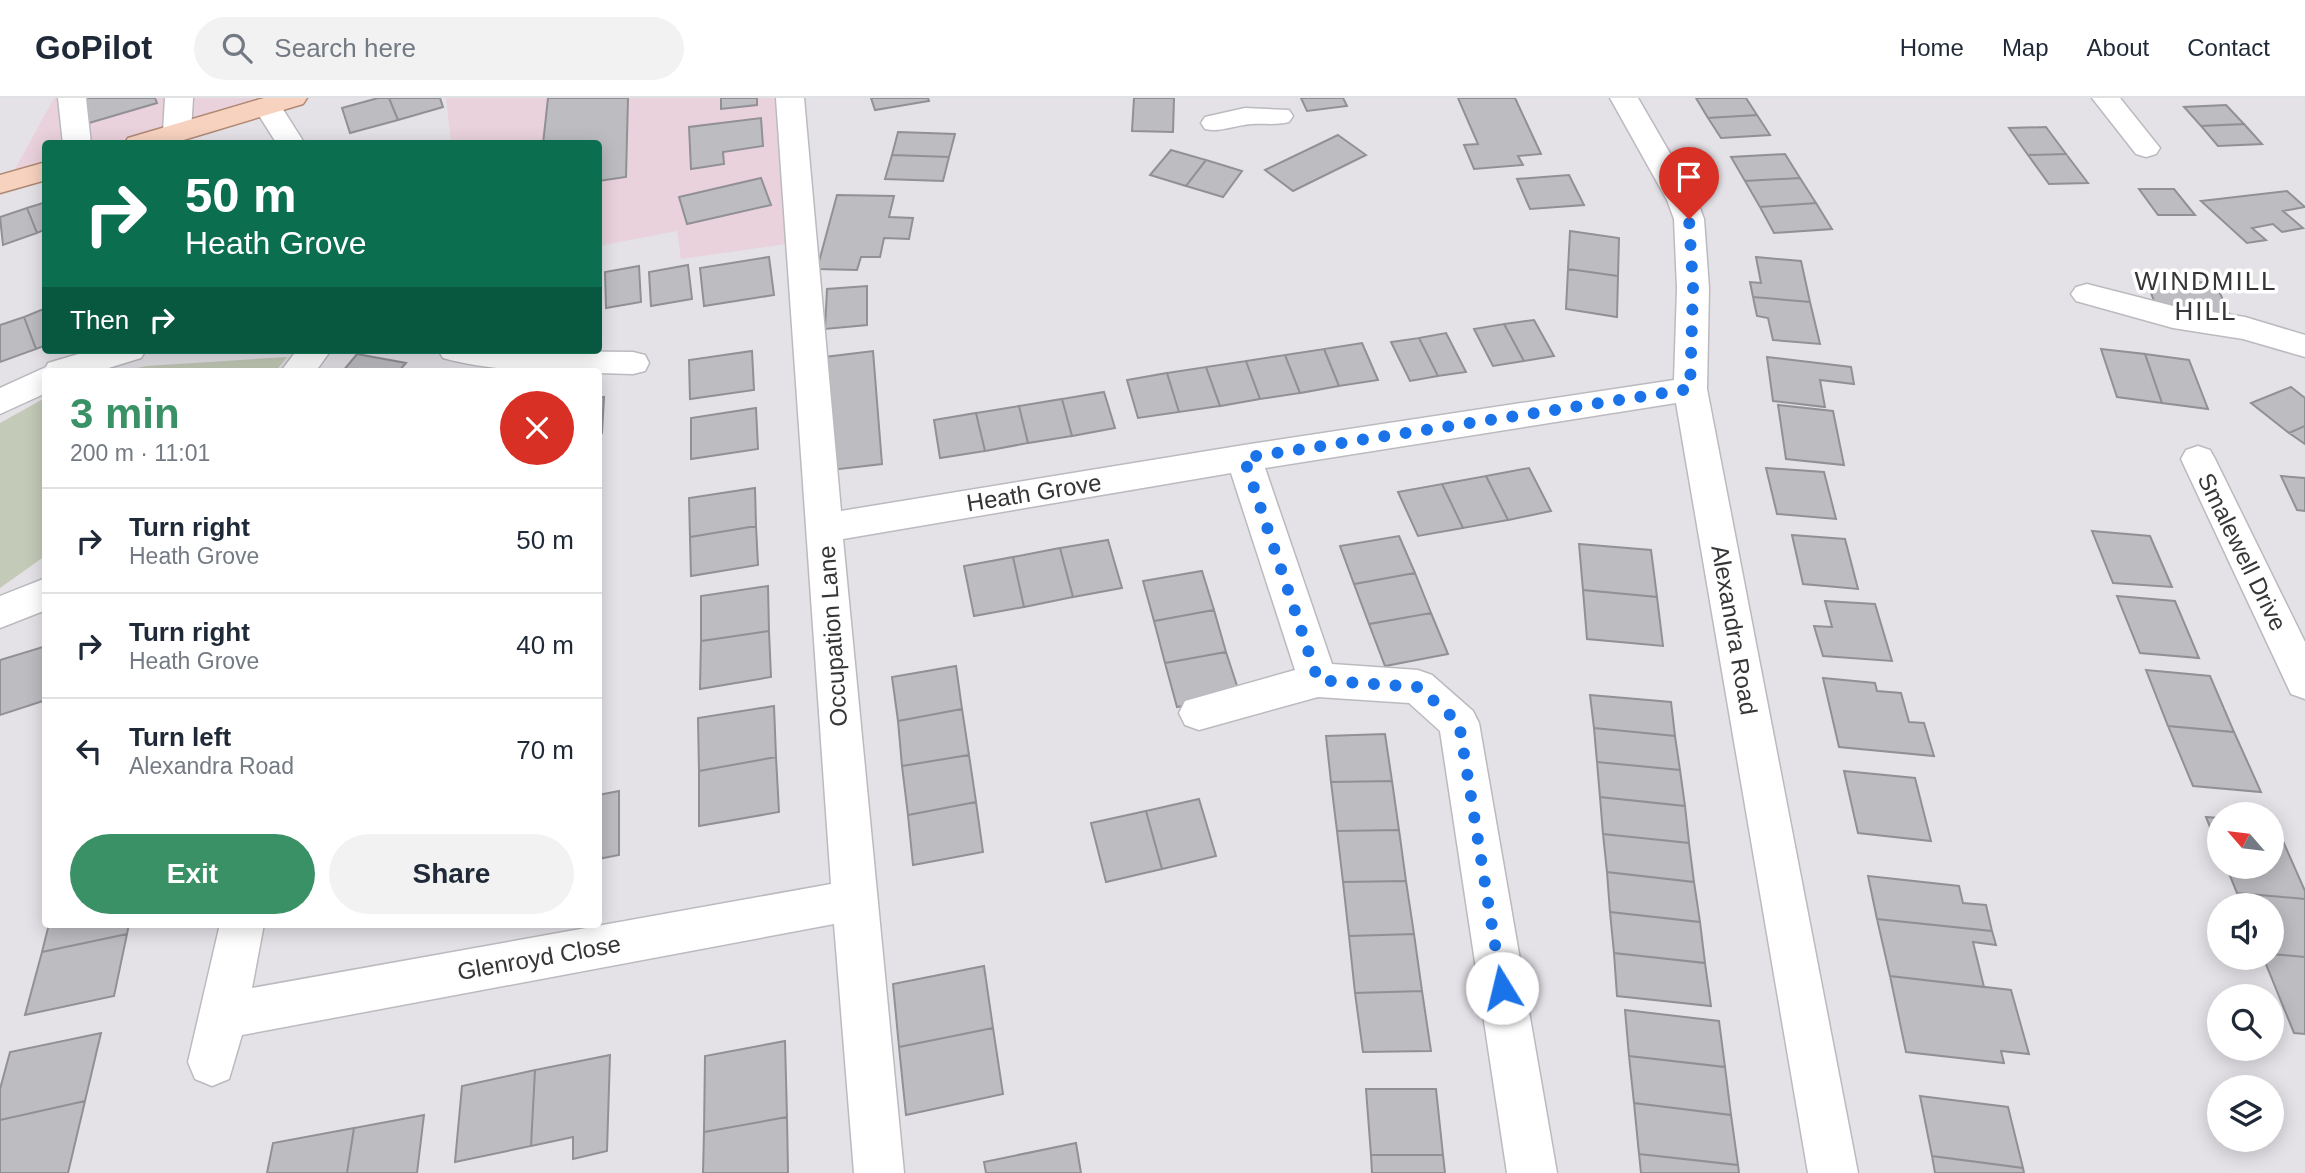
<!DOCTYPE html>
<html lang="en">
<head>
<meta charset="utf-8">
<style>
	:root { --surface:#fff; --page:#f2f2f3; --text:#1f2937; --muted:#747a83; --line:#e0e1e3; --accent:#3a9165 }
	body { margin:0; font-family:Arial,sans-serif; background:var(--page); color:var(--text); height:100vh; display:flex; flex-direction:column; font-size:26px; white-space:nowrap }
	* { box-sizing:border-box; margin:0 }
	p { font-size:23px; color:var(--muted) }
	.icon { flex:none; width:38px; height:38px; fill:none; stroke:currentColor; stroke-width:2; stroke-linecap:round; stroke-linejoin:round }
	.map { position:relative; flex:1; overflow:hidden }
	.details { position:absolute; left:42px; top:270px; width:560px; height:560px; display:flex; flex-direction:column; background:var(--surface); border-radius:7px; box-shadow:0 4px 18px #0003 }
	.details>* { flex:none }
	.top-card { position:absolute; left:42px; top:42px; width:560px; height:214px; border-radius:7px; box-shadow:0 4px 18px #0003; background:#0b6e4f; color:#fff; overflow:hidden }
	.needle { width:46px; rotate:298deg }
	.controls { position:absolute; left:2207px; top:704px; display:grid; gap:14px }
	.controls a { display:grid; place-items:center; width:77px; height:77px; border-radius:50%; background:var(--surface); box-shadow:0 4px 18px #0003; font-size:35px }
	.pin { position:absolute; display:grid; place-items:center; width:60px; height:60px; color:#fff; margin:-72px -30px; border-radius:50% 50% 50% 0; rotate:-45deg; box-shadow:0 0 7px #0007 }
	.pin .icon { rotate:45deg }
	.me { position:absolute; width:77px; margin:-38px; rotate:351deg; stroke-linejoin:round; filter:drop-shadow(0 0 5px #0008) }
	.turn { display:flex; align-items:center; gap:24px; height:147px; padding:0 28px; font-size:32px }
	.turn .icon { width:91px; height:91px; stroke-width:2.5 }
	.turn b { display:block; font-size:49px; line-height:60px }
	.then { display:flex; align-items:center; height:66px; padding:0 28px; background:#0003; gap:14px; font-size:26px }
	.round { display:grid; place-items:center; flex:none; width:74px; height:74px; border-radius:37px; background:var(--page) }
	.summary { display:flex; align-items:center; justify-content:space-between; height:119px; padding:0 28px }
	h1 { font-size:42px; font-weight:700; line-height:52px; color:var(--accent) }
	.primary-button { display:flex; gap:14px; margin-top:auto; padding:14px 28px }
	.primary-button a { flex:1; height:80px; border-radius:42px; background:var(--accent); color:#fff; font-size:28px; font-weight:700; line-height:80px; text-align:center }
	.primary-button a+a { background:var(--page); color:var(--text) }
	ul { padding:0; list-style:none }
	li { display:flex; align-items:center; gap:21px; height:105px; padding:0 28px; border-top:2px solid var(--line) }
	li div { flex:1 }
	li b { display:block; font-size:26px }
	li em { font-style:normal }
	header { display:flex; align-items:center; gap:42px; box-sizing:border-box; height:98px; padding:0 35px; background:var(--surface); border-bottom:2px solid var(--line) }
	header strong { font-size:33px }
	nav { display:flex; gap:38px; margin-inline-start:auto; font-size:24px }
	.search { width:490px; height:63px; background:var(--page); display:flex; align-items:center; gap:18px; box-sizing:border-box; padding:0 24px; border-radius:38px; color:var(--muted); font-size:26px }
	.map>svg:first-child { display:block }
	.commercial { fill:#ead2dc }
	.green { fill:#c3cab7 }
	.building { fill:#bdbcc1; stroke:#919095; stroke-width:2 }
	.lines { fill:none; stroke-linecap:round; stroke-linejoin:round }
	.minor-casing { stroke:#bbbabf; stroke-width:3 }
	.major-casing { stroke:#b08874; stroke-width:3 }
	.minor { fill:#fff; fill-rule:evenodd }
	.major { fill:#f7d2bf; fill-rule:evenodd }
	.route { stroke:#1a73e8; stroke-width:12; stroke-dasharray:0 21.6 }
	.labels { text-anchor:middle; stroke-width:7; stroke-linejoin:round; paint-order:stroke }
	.street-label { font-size:24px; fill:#363537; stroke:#fff }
	.neighbourhood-label { font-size:26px; letter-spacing:2px; fill:#363537; stroke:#fff }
</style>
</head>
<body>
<header>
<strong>GoPilot</strong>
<div class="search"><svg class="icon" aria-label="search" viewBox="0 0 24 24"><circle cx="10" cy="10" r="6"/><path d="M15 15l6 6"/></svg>Search here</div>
<nav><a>Home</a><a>Map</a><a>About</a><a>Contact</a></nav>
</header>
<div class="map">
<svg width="2305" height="1075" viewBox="0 0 2305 1075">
	<rect width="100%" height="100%" fill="#e4e2e7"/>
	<!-- commercial -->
	<path class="commercial" d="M 54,0 L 293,0 L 138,45 L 46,46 L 45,73 L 8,84 Z
		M 446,0 L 790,0 L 800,144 L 681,161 L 677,133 L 599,148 L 598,46 L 451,45 Z"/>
	<!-- green -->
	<path class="green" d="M 287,259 L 276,273 L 121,273 L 147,268 Z
		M 45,300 L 45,458 L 0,490 L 0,325 Z"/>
	<!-- building -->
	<path class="building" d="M 81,0 L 155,0 L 157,5 L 89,25 Z
		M 378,0 L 389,0 L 398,22 L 350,35 L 342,10 Z
		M 389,0 L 440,0 L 443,9 L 398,22 Z
		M 548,0 L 628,0 L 626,79 L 598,83 L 598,46 L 543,46 Z
		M 721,0 L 757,0 L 757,7 L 721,11 Z
		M 871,0 L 928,0 L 929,3 L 875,12 Z
		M 1134,0 L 1174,0 L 1173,34 L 1132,33 Z
		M 1301,0 L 1343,0 L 1347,8 L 1307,13 Z
		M 1458,0 L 1515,0 L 1541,56 L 1518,58 L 1523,67 L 1474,71 L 1464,47 L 1478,46 Z
		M 1696,0 L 1746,0 L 1757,17 L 1708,20 Z
		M 2226,7 L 2244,26 L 2201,28 L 2184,9 Z
		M 1757,17 L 1770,37 L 1721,40 L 1708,20 Z
		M 761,20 L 763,48 L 723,54 L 724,66 L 691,71 L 689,29 Z
		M 2244,26 L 2262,46 L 2218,48 L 2201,28 Z
		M 2046,29 L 2066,56 L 2028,57 L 2009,30 Z
		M 898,34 L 955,36 L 949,59 L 892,57 Z
		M 1338,37 L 1366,57 L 1293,93 L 1265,72 Z
		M 1171,52 L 1206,62 L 1186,88 L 1150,77 Z
		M 1785,56 L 1800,80 L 1745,83 L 1731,59 Z
		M 2066,56 L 2088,85 L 2049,86 L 2028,57 Z
		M 892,57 L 949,59 L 943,83 L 885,81 Z
		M 1206,62 L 1242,73 L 1223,99 L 1186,88 Z
		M 1569,77 L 1584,107 L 1530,111 L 1517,81 Z
		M 761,80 L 771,107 L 687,126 L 679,99 Z
		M 1800,80 L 1816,105 L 1760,109 L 1745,83 Z
		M 2139,91 L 2174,91 L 2195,117 L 2158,117 Z
		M 2287,93 L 2305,109 L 2283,113 L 2303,130 L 2282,134 L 2273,126 L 2252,130 L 2266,142 L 2247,145 L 2201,103 Z
		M 837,97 L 894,98 L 889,119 L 913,120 L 909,141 L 884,140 L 880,159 L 861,159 L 857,172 L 817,171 Z
		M 46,104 L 46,131 L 37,135 L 27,110 Z
		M 1816,105 L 1832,131 L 1774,135 L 1760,109 Z
		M 27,110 L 37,135 L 3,147 L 0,119 Z
		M 1570,133 L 1619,140 L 1618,178 L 1568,171 Z
		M 769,159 L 774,197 L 704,208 L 700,170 Z
		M 1756,159 L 1801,163 L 1810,204 L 1753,199 L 1750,184 L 1761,185 Z
		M 688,167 L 692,201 L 651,208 L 649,174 Z
		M 639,168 L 641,204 L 606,210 L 605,174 Z
		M 1568,171 L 1618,178 L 1617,219 L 1566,211 Z
		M 2144,178 L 2216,186 L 2230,218 L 2157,210 Z
		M 867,188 L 867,227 L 825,231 L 827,191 Z
		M 1753,199 L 1810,204 L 1820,246 L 1773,242 L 1768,220 L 1757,218 Z
		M 46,210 L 46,247 L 36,251 L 24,219 Z
		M 24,219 L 36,251 L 0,264 L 0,227 Z
		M 1534,222 L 1554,258 L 1524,263 L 1504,226 Z
		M 1504,226 L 1524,263 L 1493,268 L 1474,231 Z
		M 1446,235 L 1466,274 L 1438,278 L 1419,240 Z
		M 1419,240 L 1438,278 L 1410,283 L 1391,244 Z
		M 1362,245 L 1378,282 L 1339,288 L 1324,251 Z
		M 1324,251 L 1339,288 L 1300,295 L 1285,257 Z
		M 2101,251 L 2145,256 L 2162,305 L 2117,299 Z
		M 752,253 L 754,292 L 690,301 L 689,262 Z
		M 873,253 L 882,366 L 831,372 L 825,259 Z
		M 357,256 L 406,265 L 399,273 L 343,273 Z
		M 2145,256 L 2189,262 L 2208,311 L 2162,305 Z
		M 1285,257 L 1300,295 L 1260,301 L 1246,263 Z
		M 1767,259 L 1851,269 L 1854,286 L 1820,282 L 1825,309 L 1773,303 Z
		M 1246,263 L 1260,301 L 1220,308 L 1206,269 Z
		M 1206,269 L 1220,308 L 1179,314 L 1167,275 Z
		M 1167,275 L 1179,314 L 1138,320 L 1127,282 Z
		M 2291,289 L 2305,300 L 2305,328 L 2289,335 L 2251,305 Z
		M 1104,294 L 1115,330 L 1072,338 L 1062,301 Z
		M 604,299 L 602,335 L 598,336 L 598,300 Z
		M 1062,301 L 1072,338 L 1028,345 L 1019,308 Z
		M 1778,307 L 1833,313 L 1844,367 L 1786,361 Z
		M 1019,308 L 1028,345 L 985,353 L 976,315 Z
		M 756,310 L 758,351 L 691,361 L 691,320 Z
		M 976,315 L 985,353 L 940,360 L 934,322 Z
		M 2305,328 L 2305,346 L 2289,335 Z
		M 1529,370 L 1551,413 L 1508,422 L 1486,378 Z
		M 1766,370 L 1824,374 L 1836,421 L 1777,416 Z
		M 1486,378 L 1508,422 L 1463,430 L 1442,386 Z
		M 2281,378 L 2305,380 L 2305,413 L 2297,412 Z
		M 1442,386 L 1463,430 L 1418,438 L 1398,394 Z
		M 755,390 L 756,428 L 690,439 L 689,400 Z
		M 756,428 L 758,467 L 691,478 L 690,439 Z
		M 2092,433 L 2150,438 L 2172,489 L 2113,485 Z
		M 1792,437 L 1845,441 L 1858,491 L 1803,486 Z
		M 1399,438 L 1415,475 L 1354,486 L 1340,448 Z
		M 1108,442 L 1122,490 L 1073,499 L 1060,450 Z
		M 1579,446 L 1651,452 L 1657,499 L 1583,492 Z
		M 1060,450 L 1073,499 L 1024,509 L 1013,459 Z
		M 1013,459 L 1024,509 L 974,518 L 964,468 Z
		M 1202,473 L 1214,512 L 1154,523 L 1143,483 Z
		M 1415,475 L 1431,515 L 1369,526 L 1354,486 Z
		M 768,488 L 769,533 L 701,543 L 701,498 Z
		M 1583,492 L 1657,499 L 1663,548 L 1587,541 Z
		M 2117,498 L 2175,503 L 2199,560 L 2140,555 Z
		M 1825,503 L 1875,506 L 1892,563 L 1823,558 L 1814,528 L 1832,529 Z
		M 1214,512 L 1226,554 L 1165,565 L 1154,523 Z
		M 1431,515 L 1448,556 L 1385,568 L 1369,526 Z
		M 769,533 L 771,579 L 700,591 L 701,543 Z
		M 46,548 L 46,602 L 0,617 L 0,562 Z
		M 1226,554 L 1240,597 L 1177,609 L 1165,565 Z
		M 956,568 L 962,611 L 898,623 L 892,579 Z
		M 2146,572 L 2210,578 L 2234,634 L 2168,628 Z
		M 1823,580 L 1875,585 L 1877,593 L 1901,595 L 1909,624 L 1924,625 L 1934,658 L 1839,649 Z
		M 1590,597 L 1671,604 L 1675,638 L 1594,630 Z
		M 774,608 L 776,659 L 699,673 L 698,620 Z
		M 962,611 L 969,657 L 902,668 L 898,623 Z
		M 2168,628 L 2234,634 L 2261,694 L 2193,688 Z
		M 1594,630 L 1675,638 L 1680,672 L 1597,664 Z
		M 1385,636 L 1392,683 L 1331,684 L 1326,638 Z
		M 969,657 L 976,704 L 908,717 L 902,668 Z
		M 776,659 L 779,714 L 699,728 L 699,673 Z
		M 1597,664 L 1680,672 L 1685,708 L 1600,699 Z
		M 1844,673 L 1915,680 L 1931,743 L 1858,735 Z
		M 1392,683 L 1399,732 L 1337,733 L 1331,684 Z
		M 619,693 L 619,757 L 598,761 L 598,697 Z
		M 1600,699 L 1685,708 L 1689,745 L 1603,736 Z
		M 1199,701 L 1216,758 L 1162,771 L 1146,713 Z
		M 976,704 L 983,754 L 913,767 L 908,717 Z
		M 1146,713 L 1162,771 L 1106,784 L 1091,725 Z
		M 2206,719 L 2219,720 L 2219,751 Z
		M 2272,725 L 2275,725 L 2305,793 L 2305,801 L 2237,795 L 2226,768 L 2272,768 Z
		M 1399,732 L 1406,783 L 1343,784 L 1337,733 Z
		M 1603,736 L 1689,745 L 1694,784 L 1607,774 Z
		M 1607,774 L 1694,784 L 1700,824 L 1610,814 Z
		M 1868,778 L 1959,788 L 1963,805 L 1986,807 L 1992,833 L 1877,821 Z
		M 1406,783 L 1414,836 L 1349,838 L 1343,784 Z
		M 2237,795 L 2305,801 L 2305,859 L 2272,856 L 2272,807 L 2242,807 Z
		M 1610,814 L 1700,824 L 1705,865 L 1614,855 Z
		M 1877,821 L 1992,833 L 1996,847 L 1973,844 L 1984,889 L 1890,878 Z
		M 49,826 L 129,826 L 127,836 L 42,854 Z
		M 127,836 L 114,898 L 25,917 L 42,854 Z
		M 1414,836 L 1422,893 L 1355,895 L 1349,838 Z
		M 1614,855 L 1705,865 L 1711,908 L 1617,898 Z
		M 2272,856 L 2305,859 L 2305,936 L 2294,935 L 2263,859 L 2272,859 Z
		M 984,868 L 993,930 L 899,949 L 893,886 Z
		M 1890,878 L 2011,892 L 2029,956 L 2001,953 L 2004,965 L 1906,954 Z
		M 1422,893 L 1431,953 L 1363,954 L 1355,895 Z
		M 1625,912 L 1719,923 L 1725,969 L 1629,958 Z
		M 993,930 L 1003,996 L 906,1017 L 899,949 Z
		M 101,935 L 85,1003 L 0,1022 L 0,991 L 10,954 Z
		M 785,943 L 787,1019 L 704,1034 L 705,958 Z
		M 610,957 L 607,1053 L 573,1061 L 573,1039 L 531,1048 L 535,972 Z
		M 1629,958 L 1725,969 L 1731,1017 L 1634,1005 Z
		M 535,972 L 531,1048 L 455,1064 L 462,988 Z
		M 1366,991 L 1436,991 L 1443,1057 L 1371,1057 Z
		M 1920,998 L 2008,1009 L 2023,1070 L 1932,1058 Z
		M 85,1003 L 68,1075 L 0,1075 L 0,1022 Z
		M 1634,1005 L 1731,1017 L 1738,1067 L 1639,1056 Z
		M 424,1017 L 417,1075 L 347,1075 L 354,1030 Z
		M 787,1019 L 788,1075 L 703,1075 L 704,1034 Z
		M 354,1030 L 347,1075 L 267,1075 L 273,1045 Z
		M 1076,1045 L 1081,1075 L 986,1075 L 984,1064 Z
		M 1639,1056 L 1738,1067 L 1739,1075 L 1641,1075 Z
		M 1371,1057 L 1443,1057 L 1445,1075 L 1372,1075 Z
		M 1932,1058 L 2023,1070 L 2024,1075 L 1935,1075 Z"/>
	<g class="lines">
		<defs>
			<path id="minor" d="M 58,0 L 86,0 L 91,46 L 63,46 Z
				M 165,0 L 193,0 L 191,34 L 187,40 L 177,42 L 167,40 L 163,34 Z
				M 268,0 L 277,2 L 305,46 L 277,46 L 253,8 L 257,2 Z
				M 776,0 L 804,0 L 841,413 L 1244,347 L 1674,282 L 1677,190 L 1674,121 L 1667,102 L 1610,0 L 1638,0 L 1697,102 L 1704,121 L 1709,190 L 1707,291 L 1858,1075 L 1808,1075 L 1676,305 L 1265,370 L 1332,566 L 1418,572 L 1432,577 L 1473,613 L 1479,625 L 1557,1075 L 1507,1075 L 1440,633 L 1409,605 L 1318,599 L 1199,632 L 1185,627 L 1179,615 L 1185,603 L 1295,572 L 1231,375 L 843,441 L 904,1075 L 854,1075 L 834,826 L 242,937 L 229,981 L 212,988 L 195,981 L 188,964 L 220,826 L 264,826 L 252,890 L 831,786 Z
				M 2092,0 L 2120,0 L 2160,50 L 2156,56 L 2146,59 L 2136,56 Z
				M 1245,10 L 1289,12 L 1293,18 L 1289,24 C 1274,28 1259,24 1244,27 C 1230,29 1219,34 1205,31 L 1201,25 L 1205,19 Z
				M 2087,186 L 2173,208 L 2245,219 L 2305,237 L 2305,259 L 2243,241 L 2173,230 L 2076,203 L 2071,196 L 2076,189 Z
				M 92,252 L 146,252 L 141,260 L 99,273 L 46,273 L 46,295 L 0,316 L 0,290 L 46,269 L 48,265 Z
				M 297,252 L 331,252 L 316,273 L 281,273 Z
				M 438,252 L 633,254 L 645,257 L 649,265 L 645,273 L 633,276 L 598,275 L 598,273 C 546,273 493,274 443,260 Z
				M 2198,348 L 2210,352 L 2215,361 L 2305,544 L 2305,601 L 2291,596 L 2181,361 L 2186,352 Z
				M 46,480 L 46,512 L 0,530 L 0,498 Z"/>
			<path id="major" d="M 264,0 L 307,0 L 303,6 L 170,46 L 124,46 L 128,40 Z
				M 46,64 L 46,82 L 0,95 L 0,77 Z"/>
		</defs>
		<!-- minor casing -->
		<use href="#minor" class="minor-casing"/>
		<!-- major casing -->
		<use href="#major" class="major-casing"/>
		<!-- minor -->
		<use href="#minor" class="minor"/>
		<!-- major -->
		<use href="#major" class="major"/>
	</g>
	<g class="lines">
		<!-- route -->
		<path class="route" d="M 1502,890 L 1459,625 L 1418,589 L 1318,582 L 1244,360 L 1690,291 L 1693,190 L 1689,121"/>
	</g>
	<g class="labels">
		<!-- street labels -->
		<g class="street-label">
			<text transform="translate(1034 395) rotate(-9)" y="8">Heath Grove</text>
			<text transform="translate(2242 454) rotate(64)" y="8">Smalewell Drive</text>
			<text transform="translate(1734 532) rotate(80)" y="8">Alexandra Road</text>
			<text transform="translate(833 538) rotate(-94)" y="8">Occupation Lane</text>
			<text transform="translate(539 860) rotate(-10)" y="8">Glenroyd Close</text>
		</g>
		<!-- neighbourhood labels -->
		<g class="neighbourhood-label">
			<text x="2206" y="192">WINDMILL<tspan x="2206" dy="30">HILL</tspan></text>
		</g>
	</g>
</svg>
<div class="controls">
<a><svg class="needle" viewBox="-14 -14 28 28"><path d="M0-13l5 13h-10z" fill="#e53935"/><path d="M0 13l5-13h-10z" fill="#747a83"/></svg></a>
<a><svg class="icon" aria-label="sound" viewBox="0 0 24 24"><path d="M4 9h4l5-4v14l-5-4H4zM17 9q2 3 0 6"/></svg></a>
<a><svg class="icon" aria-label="search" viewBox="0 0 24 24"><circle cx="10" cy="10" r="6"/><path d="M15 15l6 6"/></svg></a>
<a><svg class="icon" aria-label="layers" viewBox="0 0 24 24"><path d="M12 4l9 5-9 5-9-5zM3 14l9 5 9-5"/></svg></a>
</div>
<div class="pin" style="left:1689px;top:121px;background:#d93025"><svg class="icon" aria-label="arrive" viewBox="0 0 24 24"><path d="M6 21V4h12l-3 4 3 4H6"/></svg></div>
<svg class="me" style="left:1502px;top:890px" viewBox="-20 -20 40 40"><circle r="19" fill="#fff"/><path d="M0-13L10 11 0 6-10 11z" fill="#1a73e8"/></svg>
<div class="top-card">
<div class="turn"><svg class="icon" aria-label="right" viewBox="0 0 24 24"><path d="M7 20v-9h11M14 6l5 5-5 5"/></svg><div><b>50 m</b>Heath Grove</div></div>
<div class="then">Then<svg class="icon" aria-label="right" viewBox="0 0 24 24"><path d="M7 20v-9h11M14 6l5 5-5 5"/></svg></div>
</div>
<section class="details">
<div class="summary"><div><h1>3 min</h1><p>200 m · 11:01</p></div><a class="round" style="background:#d93025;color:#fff"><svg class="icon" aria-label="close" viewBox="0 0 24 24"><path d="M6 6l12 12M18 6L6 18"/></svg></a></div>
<ul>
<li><svg class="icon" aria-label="right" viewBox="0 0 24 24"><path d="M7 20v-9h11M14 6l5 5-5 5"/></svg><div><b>Turn right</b><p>Heath Grove</p></div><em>50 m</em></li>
<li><svg class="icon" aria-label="right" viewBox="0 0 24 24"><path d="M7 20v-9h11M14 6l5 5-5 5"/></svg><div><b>Turn right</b><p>Heath Grove</p></div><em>40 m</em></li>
<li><svg class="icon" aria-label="left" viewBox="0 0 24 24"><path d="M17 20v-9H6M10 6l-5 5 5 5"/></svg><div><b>Turn left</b><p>Alexandra Road</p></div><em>70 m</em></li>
</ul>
<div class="primary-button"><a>Exit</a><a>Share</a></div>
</section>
</div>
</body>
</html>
